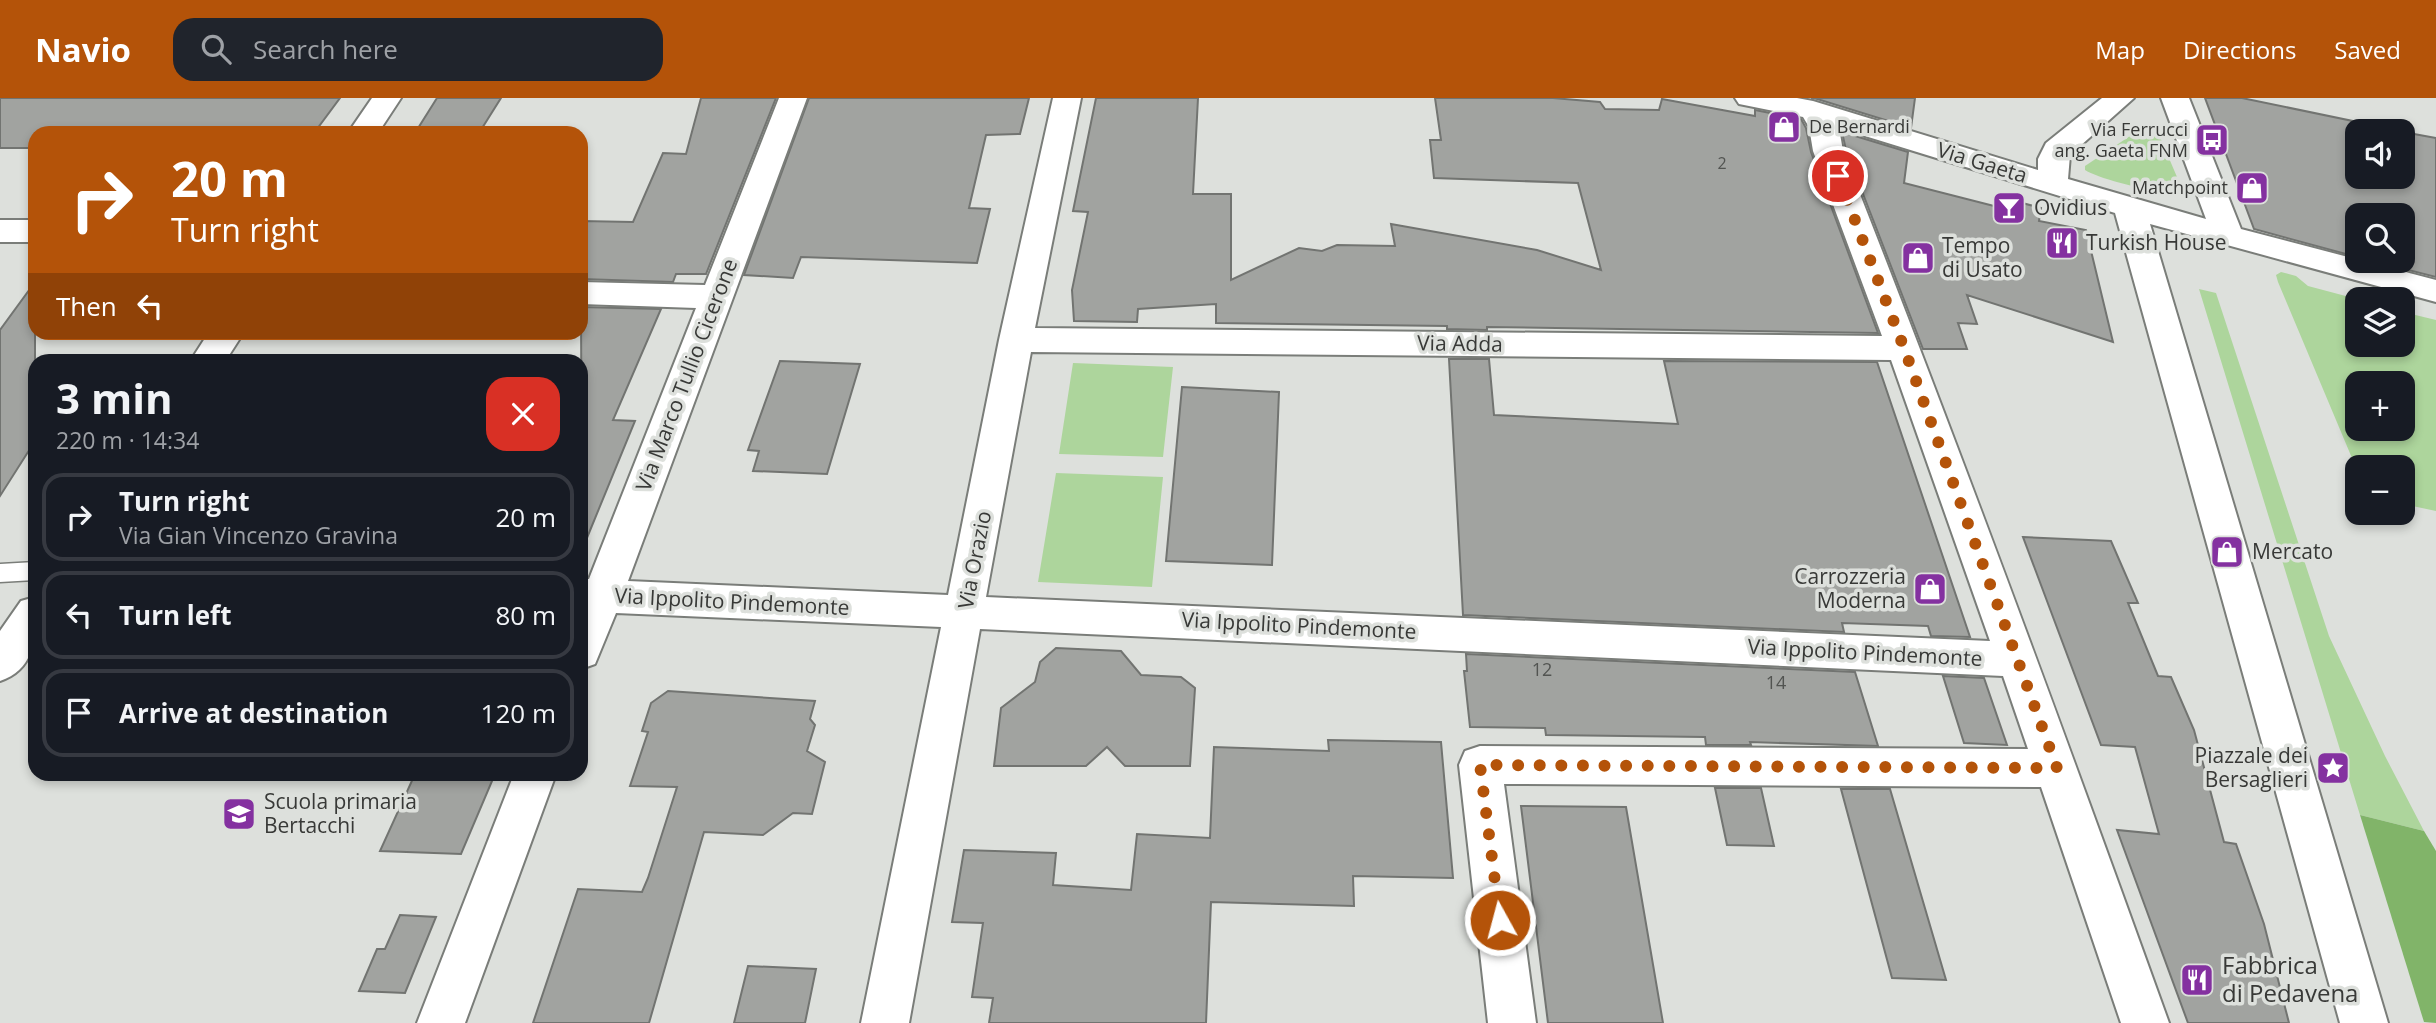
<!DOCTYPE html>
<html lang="en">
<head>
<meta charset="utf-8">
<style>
	:root { --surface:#171b24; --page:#20242c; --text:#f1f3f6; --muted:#9ea1a6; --line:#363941; --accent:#b45309 }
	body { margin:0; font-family:"Open Sans",sans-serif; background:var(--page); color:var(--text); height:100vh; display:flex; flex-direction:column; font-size:26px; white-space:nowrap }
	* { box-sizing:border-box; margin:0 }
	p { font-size:23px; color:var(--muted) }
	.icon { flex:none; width:38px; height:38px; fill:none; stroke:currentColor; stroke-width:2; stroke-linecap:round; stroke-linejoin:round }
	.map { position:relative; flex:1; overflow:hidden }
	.sheet { position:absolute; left:28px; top:256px; width:560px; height:427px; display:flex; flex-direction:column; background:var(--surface); border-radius:21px; box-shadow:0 4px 10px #0003 }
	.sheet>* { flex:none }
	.guide { position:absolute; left:28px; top:28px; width:560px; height:214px; border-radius:21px; box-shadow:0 4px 10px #0003; background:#b45309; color:#fff; overflow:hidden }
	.controls { position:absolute; left:2345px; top:21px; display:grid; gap:14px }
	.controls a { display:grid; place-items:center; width:70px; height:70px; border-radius:14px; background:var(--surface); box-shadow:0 4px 10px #0003; font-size:35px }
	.pin { position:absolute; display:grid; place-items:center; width:60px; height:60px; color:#fff; margin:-30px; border:4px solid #fff; border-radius:50%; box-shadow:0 2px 7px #0007 }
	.me { position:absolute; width:77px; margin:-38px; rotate:353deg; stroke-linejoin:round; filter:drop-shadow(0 0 5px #0008) }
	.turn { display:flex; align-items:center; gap:24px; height:147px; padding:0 28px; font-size:32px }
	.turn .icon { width:91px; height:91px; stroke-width:2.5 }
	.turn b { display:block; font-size:49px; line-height:60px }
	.then { display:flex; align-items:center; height:66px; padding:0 28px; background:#0003; gap:14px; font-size:26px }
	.round { display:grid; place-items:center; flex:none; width:74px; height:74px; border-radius:21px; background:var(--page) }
	.overview { display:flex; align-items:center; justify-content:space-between; height:119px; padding:0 28px }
	h1 { font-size:42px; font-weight:700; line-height:52px }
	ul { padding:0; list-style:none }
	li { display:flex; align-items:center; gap:21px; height:88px; margin:0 14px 10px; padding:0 14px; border:4px solid var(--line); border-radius:21px }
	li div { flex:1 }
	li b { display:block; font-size:26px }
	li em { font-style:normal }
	header { display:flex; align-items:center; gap:42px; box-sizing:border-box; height:98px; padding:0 35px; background:var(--accent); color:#fff }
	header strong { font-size:33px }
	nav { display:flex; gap:38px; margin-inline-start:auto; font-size:24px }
	.search { width:490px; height:63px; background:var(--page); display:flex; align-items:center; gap:18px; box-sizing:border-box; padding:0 24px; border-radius:21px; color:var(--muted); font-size:26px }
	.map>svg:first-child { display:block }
	.green { fill:#add59c; fill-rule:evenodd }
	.forest { fill:#81b469 }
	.building { fill:#a1a3a0; stroke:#727471; stroke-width:2 }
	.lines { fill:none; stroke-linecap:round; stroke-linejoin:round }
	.lane-casing { stroke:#7a7d79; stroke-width:3 }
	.street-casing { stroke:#7a7d79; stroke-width:4 }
	.secondary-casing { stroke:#7a7d79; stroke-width:4 }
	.lane { fill:#fff; fill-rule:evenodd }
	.street { fill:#fff; fill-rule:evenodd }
	.secondary { fill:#fff; fill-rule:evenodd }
	.route { stroke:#b45309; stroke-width:12; stroke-dasharray:0 21.6 }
	.labels { text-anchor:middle; stroke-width:7; stroke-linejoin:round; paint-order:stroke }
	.far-number-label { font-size:16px; fill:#525451 }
	.far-poi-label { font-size:18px; fill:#383937; stroke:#dde0dc; text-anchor:end }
	.number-label { font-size:18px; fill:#525451 }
	.street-label { font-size:21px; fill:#383937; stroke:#dde0dc }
	.poi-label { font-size:21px; fill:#383937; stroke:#dde0dc; text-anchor:start }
	.near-poi-label { font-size:24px; fill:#383937; stroke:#dde0dc; text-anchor:start }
</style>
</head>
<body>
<header>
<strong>Navio</strong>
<div class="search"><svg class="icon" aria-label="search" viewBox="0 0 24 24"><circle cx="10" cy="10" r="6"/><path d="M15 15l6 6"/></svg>Search here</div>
<nav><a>Map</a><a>Directions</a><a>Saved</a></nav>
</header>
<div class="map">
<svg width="2436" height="925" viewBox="0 0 2436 925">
	<rect width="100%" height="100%" fill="#dde0dc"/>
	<!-- green -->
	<path class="green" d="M 2149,28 L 2157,32 L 2177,79 L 2176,90 C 2161,98 2099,81 2085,72 L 2085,68 L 2142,30 Z
		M 2281,174 L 2296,178 L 2308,188 L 2357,201 L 2357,247 L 2403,247 L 2403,214 L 2436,222 L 2436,413 L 2403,406 L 2403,369 L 2357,369 L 2357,372 L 2278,184 L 2276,177 ZM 2403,285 L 2403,331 L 2357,331 L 2357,285 Z
		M 2199,191 L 2216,195 L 2329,538 L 2385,658 L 2424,733 L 2360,717 Z
		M 1073,265 L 1173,269 L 1163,359 L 1059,356 Z
		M 1056,375 L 1163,379 L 1152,489 L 1038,484 Z"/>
	<!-- forest -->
	<path class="forest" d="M 2360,717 L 2424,733 L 2436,753 L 2436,925 L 2424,924 Z"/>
	<!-- building -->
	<path class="building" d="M 0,0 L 340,0 L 314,35 L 35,35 L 35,50 L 0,50 Z
		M 437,0 L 501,0 L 479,35 L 415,35 Z
		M 701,0 L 776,0 L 706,176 L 676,176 L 673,184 L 581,181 L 581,123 L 633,124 L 663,55 L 686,56 Z
		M 809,0 L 1029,0 L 1020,36 L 986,37 L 969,110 L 990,111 L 977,165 L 801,159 L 793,180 L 744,177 Z
		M 1096,0 L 1198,0 L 1193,96 L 1231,96 L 1231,182 L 1299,150 L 1322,153 L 1337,147 L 1395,148 L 1391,126 L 1537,152 L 1601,172 L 1578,85 L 1434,80 L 1430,42 L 1441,42 L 1435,0 L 1553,0 L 1600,4 L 1605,11 L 1659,12 L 1662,1 L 1755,18 L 1755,12 L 1801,21 L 1806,30 L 1811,54 L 1878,235 L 1487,229 L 1487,232 L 1447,231 L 1447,228 L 1216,225 L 1216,206 L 1138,211 L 1137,224 L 1074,223 L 1072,192 L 1088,114 L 1073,113 Z
		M 1811,0 L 1915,0 L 1911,30 L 1814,0 Z
		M 2205,0 L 2242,0 L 2401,33 L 2357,33 L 2357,79 L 2403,79 L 2403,34 L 2436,40 L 2436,179 L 2373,163 L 2403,163 L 2403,117 L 2357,117 L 2357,159 L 2254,131 Z
		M 1842,34 L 1908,54 L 1904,85 L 1994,108 L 1996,98 L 2041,110 L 2039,123 L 2086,132 L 2113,244 L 1967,197 L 1977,226 L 1958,225 L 1967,251 L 1923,251 L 1846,52 Z
		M 35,184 L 35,343 L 0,398 L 0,232 Z
		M 581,209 L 661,211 L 613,322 L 635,323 L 582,452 Z
		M 1449,261 L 1489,261 L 1494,317 L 1678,326 L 1664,263 L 1877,264 L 1970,539 L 1931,538 L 1928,528 L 1842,525 L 1844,534 L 1463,517 Z
		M 780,263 L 860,266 L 827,376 L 753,373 L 759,353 L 748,352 Z
		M 1182,289 L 1279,294 L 1272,467 L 1166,463 Z
		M 2023,439 L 2111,443 L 2138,505 L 2128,505 L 2158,578 L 2171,579 L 2194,632 L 2224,744 L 2236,746 L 2264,826 L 2289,925 L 2188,925 L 2117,732 L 2159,736 L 2135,649 L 2101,647 Z
		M 1056,550 L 1121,553 L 1141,577 L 1181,579 L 1195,590 L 1190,668 L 1125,668 L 1107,649 L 1086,668 L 994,668 L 1001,610 L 1035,584 L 1040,564 Z
		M 1466,556 L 1855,574 L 1878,648 L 1750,644 L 1751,647 L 1706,647 L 1705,639 L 1546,637 L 1545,630 L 1470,629 L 1464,573 L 1467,573 Z
		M 1943,578 L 1984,580 L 2007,647 L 1964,645 Z
		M 668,593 L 815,603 L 810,621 L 815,627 L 807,653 L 825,664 L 812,716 L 793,715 L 763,737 L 704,734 L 649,925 L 533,925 L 578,791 L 642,794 L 648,780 L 677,689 L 630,688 L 648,634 L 642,633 L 651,605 Z
		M 1328,642 L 1441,644 L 1453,780 L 1353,778 L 1354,808 L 1211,804 L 1206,925 L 989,925 L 993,900 L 972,899 L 983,825 L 952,824 L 964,752 L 1056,755 L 1053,787 L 1131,792 L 1137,736 L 1210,740 L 1214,649 L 1329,653 Z
		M 415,676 L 495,676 L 461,756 L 380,753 Z
		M 1715,690 L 1761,690 L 1774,748 L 1727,747 Z
		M 1841,691 L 1890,691 L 1946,882 L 1892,880 Z
		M 1521,708 L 1626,709 L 1663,925 L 1548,925 Z
		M 400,817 L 436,819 L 405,895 L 359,893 L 377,851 L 385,851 Z
		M 748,868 L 816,871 L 805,925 L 734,925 Z"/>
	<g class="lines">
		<defs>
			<path id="lane" d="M 35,464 L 35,482 L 0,484 L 0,466 Z"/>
			<path id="street" d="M 779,0 L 807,0 L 628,483 L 948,497 L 999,242 L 1053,0 L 1081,0 L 1035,230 L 1882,238 L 1813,53 L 1809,29 L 1803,19 L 1739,6 L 1735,0 L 1797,0 L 1813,3 L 2038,72 L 2038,61 L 2046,45 L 2102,0 L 2134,0 L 2070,57 L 2068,81 L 2206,121 L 2161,0 L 2189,0 L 2241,131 L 2436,182 L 2436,204 L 2150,126 L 2388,925 L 2340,925 L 2115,115 L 1839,30 L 1843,53 C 1957,342 2064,633 2169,925 L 2121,925 L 2041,689 L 1504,686 L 1536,925 L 1488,925 L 1459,667 L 1465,653 L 1480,648 L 2028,651 L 2003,578 L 980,531 L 909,925 L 861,925 L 941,529 L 616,515 L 595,566 L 581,571 L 581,481 L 589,481 L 696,210 L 581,206 L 581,184 L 705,187 ZM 1031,254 L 1891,262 L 1990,543 L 986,499 Z
				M 0,122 L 35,122 L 35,144 L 0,144 Z
				M 514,676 L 556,676 L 465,925 L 417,925 Z"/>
			<path id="secondary" d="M 372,0 L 401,0 L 378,35 L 348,35 Z
				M 209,234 L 244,234 L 226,262 L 191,262 Z
				M 35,499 C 35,533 39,570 0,583 L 0,533 L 21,503 Z"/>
		</defs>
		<!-- lane casing -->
		<use href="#lane" class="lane-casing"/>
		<!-- street casing -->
		<use href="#street" class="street-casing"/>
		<!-- secondary casing -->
		<use href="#secondary" class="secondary-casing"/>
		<!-- lane -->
		<use href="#lane" class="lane"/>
		<!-- street -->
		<use href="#street" class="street"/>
		<!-- secondary -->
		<use href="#secondary" class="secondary"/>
	</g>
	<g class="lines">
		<!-- route -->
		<path class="route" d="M 1500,822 L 1480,667 L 2057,670 L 1904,250 L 1838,78"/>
	</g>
	<!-- icons -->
	<defs>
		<symbol id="shop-square" viewBox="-11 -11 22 22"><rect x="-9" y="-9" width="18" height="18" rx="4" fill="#8431a0" stroke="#dde0dc"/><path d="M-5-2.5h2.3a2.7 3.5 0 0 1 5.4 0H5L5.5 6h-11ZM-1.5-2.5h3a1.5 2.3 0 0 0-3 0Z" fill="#fff"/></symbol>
		<symbol id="bus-square" viewBox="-11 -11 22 22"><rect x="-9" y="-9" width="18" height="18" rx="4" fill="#8431a0" stroke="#dde0dc"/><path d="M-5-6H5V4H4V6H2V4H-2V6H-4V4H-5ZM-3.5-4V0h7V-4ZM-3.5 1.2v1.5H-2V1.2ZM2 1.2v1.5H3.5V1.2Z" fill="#fff"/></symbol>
		<symbol id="bar-square" viewBox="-11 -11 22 22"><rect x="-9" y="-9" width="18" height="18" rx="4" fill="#8431a0" stroke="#dde0dc"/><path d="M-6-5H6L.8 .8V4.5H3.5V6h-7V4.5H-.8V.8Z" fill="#fff"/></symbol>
		<symbol id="restaurant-square" viewBox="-11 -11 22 22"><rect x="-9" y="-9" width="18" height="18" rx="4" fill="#8431a0" stroke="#dde0dc"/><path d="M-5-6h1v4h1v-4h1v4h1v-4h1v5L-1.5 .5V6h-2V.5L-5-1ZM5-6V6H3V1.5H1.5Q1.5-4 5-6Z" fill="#fff"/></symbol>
		<symbol id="sight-square" viewBox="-11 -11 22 22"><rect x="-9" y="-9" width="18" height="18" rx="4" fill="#8431a0" stroke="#dde0dc"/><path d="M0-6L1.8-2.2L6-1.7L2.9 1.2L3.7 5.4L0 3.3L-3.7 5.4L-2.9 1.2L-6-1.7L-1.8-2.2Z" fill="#fff"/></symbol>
		<symbol id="school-square" viewBox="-11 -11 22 22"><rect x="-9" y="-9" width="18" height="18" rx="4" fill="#8431a0" stroke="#dde0dc"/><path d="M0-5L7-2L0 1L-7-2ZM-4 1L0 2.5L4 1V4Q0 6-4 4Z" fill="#fff"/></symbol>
	</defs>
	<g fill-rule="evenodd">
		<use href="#shop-square" x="1765" y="10" width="38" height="38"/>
		<use href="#bus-square" x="2193" y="23" width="38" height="38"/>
		<use href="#shop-square" x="2233" y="71" width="38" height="38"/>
		<use href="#bar-square" x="1990" y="91" width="38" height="38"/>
		<use href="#restaurant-square" x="2043" y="126" width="38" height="38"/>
		<use href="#shop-square" x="1899" y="141" width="38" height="38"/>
		<use href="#shop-square" x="2208" y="435" width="38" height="38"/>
		<use href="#shop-square" x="1911" y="472" width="38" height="38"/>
		<use href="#sight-square" x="2314" y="651" width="38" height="38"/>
		<use href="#school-square" x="220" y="697" width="38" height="38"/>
		<use href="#restaurant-square" x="2178" y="863" width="38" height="38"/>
	</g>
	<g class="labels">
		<!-- far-number labels -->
		<g class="far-number-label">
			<text x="1722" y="71">2</text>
		</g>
		<!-- far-poi labels -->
		<g class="far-poi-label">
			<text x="1809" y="35" text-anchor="start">De Bernardi</text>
			<text x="2188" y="38">Via Ferrucci<tspan x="2188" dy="21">ang. Gaeta FNM</tspan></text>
			<text x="2228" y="96">Matchpoint</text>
		</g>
		<!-- number labels -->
		<g class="number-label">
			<text x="1542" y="578">12</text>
			<text x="1776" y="591">14</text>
		</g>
		<!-- street labels -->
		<g class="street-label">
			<text transform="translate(1982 65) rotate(17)" y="7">Via Gaeta</text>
			<text transform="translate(1460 246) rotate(1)" y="7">Via Adda</text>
			<text transform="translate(687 277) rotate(-69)" y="7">Via Marco Tullio Cicerone</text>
			<text transform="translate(975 462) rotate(-79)" y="7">Via Orazio</text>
			<text transform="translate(732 504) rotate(3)" y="7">Via Ippolito Pindemonte</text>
			<text transform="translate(1299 528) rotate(3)" y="7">Via Ippolito Pindemonte</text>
			<text transform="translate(1865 555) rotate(3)" y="7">Via Ippolito Pindemonte</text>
		</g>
		<!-- poi labels -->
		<g class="poi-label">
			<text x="2034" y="117">Ovidius</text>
			<text x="2086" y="152">Turkish House</text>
			<text x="1942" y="155">Tempo<tspan x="1942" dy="24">di Usato</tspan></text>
			<text x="2252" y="461">Mercato</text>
			<text x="1906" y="486" text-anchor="end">Carrozzeria<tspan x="1906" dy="24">Moderna</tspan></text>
			<text x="2308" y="665" text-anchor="end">Piazzale dei<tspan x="2308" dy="24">Bersaglieri</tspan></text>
			<text x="264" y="711">Scuola primaria<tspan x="264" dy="24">Bertacchi</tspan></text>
		</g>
		<!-- near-poi labels -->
		<g class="near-poi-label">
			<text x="2222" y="876">Fabbrica<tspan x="2222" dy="28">di Pedavena</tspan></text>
		</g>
	</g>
</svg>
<div class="controls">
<a><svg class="icon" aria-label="sound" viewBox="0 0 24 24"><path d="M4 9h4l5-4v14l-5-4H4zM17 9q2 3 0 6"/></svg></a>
<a><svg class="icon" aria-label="search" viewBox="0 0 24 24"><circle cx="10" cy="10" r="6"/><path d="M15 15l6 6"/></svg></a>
<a><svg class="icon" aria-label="layers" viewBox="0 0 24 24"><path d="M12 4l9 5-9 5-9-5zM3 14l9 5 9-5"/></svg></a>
<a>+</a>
<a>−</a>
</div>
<div class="pin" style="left:1838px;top:78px;background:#d93025"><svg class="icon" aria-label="arrive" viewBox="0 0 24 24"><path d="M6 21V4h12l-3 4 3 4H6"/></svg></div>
<svg class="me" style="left:1500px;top:822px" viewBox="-20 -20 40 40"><circle r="17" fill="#b45309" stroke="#fff" stroke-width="3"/><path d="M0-11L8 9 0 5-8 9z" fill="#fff"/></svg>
<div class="guide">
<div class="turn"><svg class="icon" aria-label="right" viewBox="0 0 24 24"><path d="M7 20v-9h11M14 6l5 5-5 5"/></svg><div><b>20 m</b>Turn right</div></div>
<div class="then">Then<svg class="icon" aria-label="left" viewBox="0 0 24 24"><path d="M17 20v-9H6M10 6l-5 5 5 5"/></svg></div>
</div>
<section class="sheet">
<div class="overview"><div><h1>3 min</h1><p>220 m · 14:34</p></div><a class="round" style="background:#d93025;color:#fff"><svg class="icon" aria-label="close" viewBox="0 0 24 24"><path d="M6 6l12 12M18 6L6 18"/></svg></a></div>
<ul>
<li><svg class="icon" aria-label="right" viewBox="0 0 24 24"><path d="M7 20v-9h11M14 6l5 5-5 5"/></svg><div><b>Turn right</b><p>Via Gian Vincenzo Gravina</p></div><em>20 m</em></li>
<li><svg class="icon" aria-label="left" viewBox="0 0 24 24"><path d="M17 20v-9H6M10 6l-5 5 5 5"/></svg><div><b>Turn left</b></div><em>80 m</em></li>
<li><svg class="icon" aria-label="arrive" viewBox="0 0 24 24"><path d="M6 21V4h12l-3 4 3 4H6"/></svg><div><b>Arrive at destination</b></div><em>120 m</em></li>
</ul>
</section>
</div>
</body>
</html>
